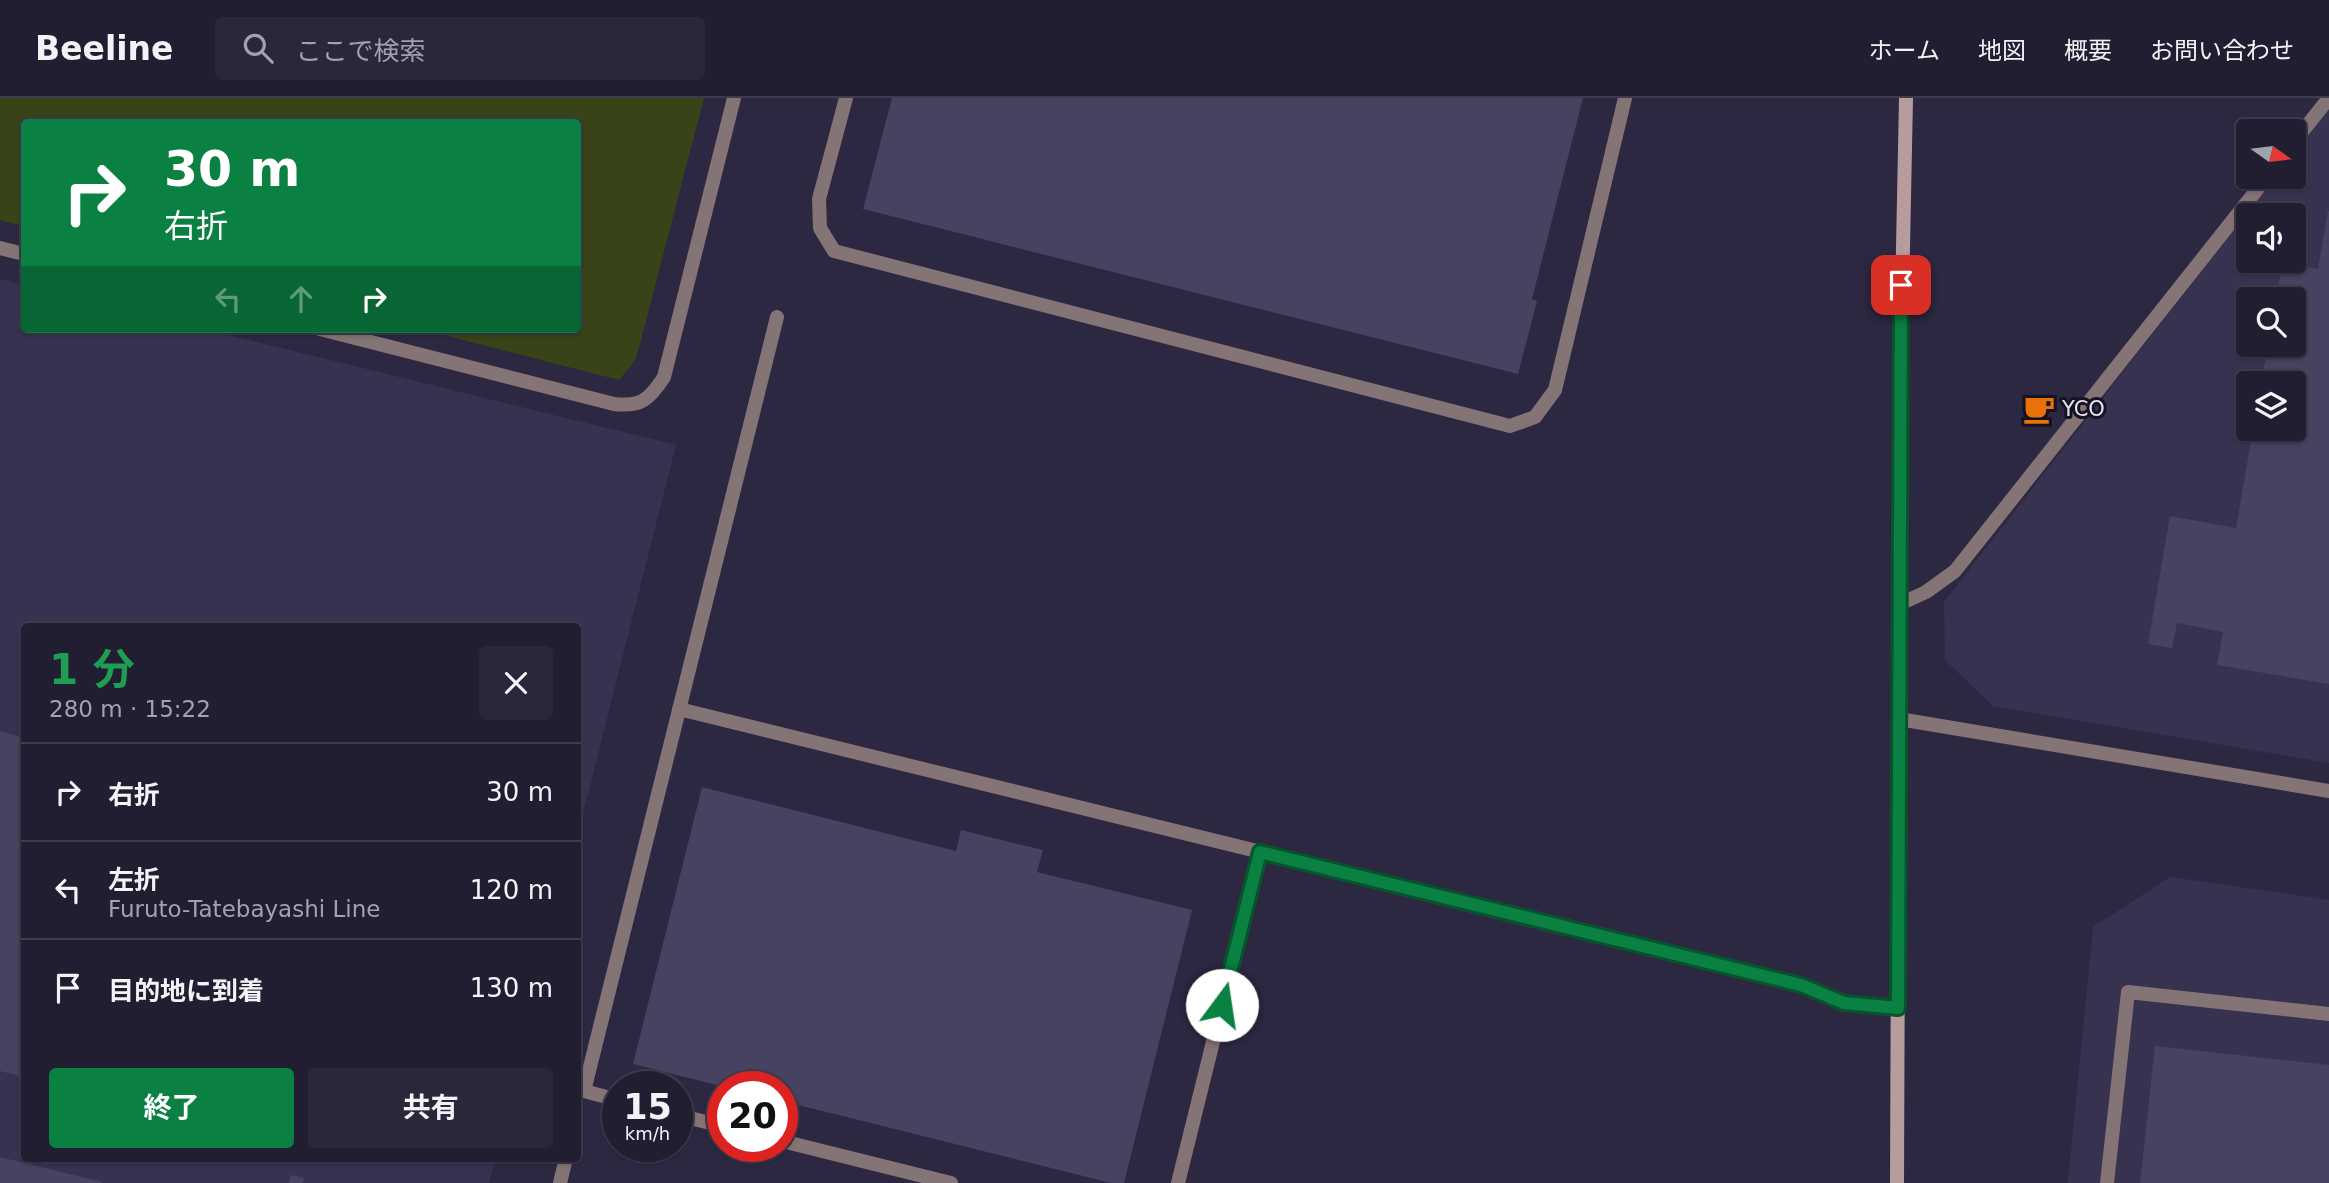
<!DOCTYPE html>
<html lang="ja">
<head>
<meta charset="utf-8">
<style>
	:root { --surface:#221e32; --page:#2a273a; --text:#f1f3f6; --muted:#a2a2ac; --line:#3f3c4d; --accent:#0b8043 }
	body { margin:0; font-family:"DejaVu Sans","Noto Sans JP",sans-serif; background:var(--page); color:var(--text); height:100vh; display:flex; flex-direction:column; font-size:26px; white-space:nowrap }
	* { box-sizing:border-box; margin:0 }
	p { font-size:23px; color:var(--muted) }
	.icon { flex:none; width:38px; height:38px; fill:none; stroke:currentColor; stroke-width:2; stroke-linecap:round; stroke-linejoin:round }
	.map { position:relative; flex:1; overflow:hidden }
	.drawer { position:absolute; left:21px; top:525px; width:560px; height:539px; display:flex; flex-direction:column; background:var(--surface); border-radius:7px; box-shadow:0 2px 5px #0004,0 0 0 2px var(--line) }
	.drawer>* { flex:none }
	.top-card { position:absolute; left:21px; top:21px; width:560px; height:214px; border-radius:7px; box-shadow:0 2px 5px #0004,0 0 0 2px var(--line); background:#0b8043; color:#fff; overflow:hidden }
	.needle { width:46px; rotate:104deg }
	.controls { position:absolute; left:2236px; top:21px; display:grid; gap:14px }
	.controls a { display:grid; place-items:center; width:70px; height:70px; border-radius:7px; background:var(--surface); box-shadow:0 2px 5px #0004,0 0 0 2px var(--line); font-size:35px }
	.speed { position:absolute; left:602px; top:973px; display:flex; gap:14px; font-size:35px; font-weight:700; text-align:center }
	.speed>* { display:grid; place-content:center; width:91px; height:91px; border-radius:50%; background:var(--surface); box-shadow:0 2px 5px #0004,0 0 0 2px var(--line); line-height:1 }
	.speed small { font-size:18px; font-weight:400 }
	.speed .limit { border:10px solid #d22; background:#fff; color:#111 }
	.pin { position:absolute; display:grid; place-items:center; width:60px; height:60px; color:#fff; margin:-30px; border-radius:14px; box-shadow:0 4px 10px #0006 }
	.me { position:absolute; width:77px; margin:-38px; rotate:14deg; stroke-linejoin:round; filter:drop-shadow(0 0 5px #0008) }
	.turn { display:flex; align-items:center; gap:24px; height:147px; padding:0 28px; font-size:32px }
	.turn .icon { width:91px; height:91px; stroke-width:2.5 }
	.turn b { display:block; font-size:49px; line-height:60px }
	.lanes { display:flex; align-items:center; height:66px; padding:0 28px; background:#0003; justify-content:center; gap:35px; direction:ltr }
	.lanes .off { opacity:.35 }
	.round { display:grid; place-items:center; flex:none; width:74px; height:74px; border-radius:7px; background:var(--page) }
	.summary { display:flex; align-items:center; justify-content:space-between; height:119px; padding:0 28px }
	h1 { font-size:42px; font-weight:700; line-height:52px; color:#1e9e55 }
	.button { display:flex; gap:14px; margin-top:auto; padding:14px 28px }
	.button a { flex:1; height:80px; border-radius:7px; background:var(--accent); color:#fff; font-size:28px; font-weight:700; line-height:80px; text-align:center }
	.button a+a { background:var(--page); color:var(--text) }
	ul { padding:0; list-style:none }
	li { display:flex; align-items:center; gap:21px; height:98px; padding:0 28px; border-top:2px solid var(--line) }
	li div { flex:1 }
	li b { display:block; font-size:26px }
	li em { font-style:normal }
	header { display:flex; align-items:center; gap:42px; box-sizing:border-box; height:98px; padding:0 35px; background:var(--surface); border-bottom:2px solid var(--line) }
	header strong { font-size:33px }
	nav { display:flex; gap:38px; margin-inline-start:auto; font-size:24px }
	.search { width:490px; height:63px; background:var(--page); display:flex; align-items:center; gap:18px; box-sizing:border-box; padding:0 24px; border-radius:7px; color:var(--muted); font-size:26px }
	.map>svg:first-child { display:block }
	.built { fill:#383251; fill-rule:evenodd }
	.green { fill:#384317 }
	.building { fill:#45435f }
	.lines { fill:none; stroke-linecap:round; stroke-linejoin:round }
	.service { stroke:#857475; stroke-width:14 }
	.minor { stroke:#857475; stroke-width:14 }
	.tertiary { stroke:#857475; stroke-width:14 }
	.secondary { stroke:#b79c9e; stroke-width:14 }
	.route-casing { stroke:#07532c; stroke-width:18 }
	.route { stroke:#0b8043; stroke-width:12 }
	.labels { text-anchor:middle; stroke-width:6; stroke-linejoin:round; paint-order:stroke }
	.poi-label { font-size:21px; fill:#e4e1f3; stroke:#15131f; text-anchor:start }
</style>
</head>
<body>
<header>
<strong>Beeline</strong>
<div class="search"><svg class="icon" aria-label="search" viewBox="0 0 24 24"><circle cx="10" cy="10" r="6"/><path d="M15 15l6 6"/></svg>ここで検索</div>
<nav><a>ホーム</a><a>地図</a><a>概要</a><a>お問い合わせ</a></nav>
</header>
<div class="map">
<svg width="2329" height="1085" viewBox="0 0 2329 1085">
	<rect width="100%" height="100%" fill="#2d2842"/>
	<!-- built -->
	<path class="built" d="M 2329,10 L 2329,665 L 1993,608 L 1945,562 L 1944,504 L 2275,79 L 2294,79 L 2294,55 ZM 2249,117 L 2294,117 L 2294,163 L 2249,163 ZM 2249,201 L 2294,201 L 2294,247 L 2249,247 ZM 2249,285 L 2294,285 L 2294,331 L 2249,331 Z
		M 0,181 L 24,187 L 24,231 L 204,231 L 676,347 L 578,735 L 578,528 L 24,528 L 24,1060 L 495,1061 L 489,1085 L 0,1085 Z
		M 2170,779 L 2329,802 L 2329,1085 L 2068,1085 L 2093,829 Z"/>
	<!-- green -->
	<path class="green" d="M 0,0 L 704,0 L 636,261 L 619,282 L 421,231 L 578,231 L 578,24 L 24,24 L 24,128 L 0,122 Z"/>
	<!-- building -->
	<path class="building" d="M 892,0 L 1583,0 L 1532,201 L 1537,203 L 1518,276 L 863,111 Z
		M 2328,113 L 2329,113 L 2329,586 L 2217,567 L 2223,534 L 2177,525 L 2172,550 L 2148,546 L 2170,418 L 2236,430 L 2253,331 L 2294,331 L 2294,285 L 2261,285 L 2268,247 L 2294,247 L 2294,201 L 2276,201 L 2282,165 L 2318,171 Z
		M 0,633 L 24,640 L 24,979 L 0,973 Z
		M 702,689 L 956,753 L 961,732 L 1043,752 L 1037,774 L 1192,812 L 1124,1085 L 1111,1085 L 782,1003 L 782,989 L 725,989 L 633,966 Z
		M 2155,948 L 2329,967 L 2329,1085 L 2140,1085 Z
		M 0,1059 L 102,1084 L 102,1085 L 0,1085 Z
		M 291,1077 L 304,1080 L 303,1085 L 289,1085 Z"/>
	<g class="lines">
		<!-- service -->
		<path class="service" d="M 846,0 L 819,101 L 820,130 L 834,153 L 1510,328 L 1535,319 L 1555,292 L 1625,0
			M 679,611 L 1721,867 L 1801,887 L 1844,905 L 1898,910
			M 618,1002 L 584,993 L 777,219
			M 677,1017 L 723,1028
			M 782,1043 L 951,1085
			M 560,1085 L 566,1060
			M 1178,1085 L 1260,754
			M 2107,1085 L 2128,894 L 2329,916"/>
		<!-- minor -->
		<path class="minor" d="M 2294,44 L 2329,0
			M 0,150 L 24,156
			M 320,231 L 614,306 C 641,309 649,302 664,279 L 734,0
			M 1900,506 L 1926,494 L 1955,473 L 2267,79"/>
		<!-- tertiary -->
		<path class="tertiary" d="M 1899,621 L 2329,693"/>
		<!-- secondary -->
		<path class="secondary" d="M 1897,1085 L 1900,299 L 1906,0"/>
	</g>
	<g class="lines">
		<defs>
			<path id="route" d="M 1222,907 L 1260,754 L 1801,887 L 1844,905 L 1898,910 L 1901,187"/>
		</defs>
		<!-- route casing -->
		<use href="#route" class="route-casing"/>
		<!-- route -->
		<use href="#route" class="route"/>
	</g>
	<!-- icons -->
	<defs>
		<symbol id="cafe-bare" viewBox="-9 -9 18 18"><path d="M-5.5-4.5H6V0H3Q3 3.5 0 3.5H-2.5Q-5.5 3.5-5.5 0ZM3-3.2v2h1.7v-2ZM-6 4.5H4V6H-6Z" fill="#e8710a" stroke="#15131f" stroke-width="2.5" paint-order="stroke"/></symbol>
	</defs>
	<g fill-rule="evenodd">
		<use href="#cafe-bare" x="2017" y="289" width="44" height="44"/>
	</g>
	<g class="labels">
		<!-- poi labels -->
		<g class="poi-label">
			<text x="2062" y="318">YCO</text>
		</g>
	</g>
</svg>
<div class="controls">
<a><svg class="needle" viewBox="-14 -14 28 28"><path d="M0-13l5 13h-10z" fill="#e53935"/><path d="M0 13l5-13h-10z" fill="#a2a2ac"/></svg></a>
<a><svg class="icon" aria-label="sound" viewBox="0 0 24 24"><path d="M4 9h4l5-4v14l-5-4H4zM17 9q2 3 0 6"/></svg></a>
<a><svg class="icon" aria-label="search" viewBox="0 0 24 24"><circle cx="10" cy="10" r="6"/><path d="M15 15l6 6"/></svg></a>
<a><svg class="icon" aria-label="layers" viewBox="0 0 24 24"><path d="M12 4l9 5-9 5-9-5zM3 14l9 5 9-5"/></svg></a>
</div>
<div class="speed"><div>15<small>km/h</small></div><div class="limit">20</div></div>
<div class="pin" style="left:1901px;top:187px;background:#d93025"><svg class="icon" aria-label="arrive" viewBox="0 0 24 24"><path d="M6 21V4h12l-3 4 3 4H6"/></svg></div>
<svg class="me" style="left:1222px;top:907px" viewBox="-20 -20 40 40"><circle r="19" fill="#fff"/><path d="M0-13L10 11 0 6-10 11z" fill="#0b8043"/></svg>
<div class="top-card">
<div class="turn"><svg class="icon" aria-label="right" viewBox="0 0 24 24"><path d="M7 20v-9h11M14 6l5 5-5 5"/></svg><div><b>30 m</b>右折</div></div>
<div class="lanes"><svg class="icon off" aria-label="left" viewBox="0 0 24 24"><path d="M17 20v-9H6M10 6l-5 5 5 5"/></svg><svg class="icon off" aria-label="ahead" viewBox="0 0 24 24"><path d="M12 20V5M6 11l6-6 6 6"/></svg><svg class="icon" aria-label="right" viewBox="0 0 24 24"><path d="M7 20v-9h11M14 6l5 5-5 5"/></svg></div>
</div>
<section class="drawer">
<div class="summary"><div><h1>1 分</h1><p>280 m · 15:22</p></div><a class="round"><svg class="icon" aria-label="close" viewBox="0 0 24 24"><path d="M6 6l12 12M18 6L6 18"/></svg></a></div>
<ul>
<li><svg class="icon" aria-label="right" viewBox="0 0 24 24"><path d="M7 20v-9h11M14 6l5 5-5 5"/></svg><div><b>右折</b></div><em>30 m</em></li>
<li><svg class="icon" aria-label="left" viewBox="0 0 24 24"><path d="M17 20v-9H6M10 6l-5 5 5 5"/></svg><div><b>左折</b><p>Furuto-Tatebayashi Line</p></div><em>120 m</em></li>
<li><svg class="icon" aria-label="arrive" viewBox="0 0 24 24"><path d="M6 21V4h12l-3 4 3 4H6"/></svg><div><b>目的地に到着</b></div><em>130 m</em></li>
</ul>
<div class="button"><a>終了</a><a>共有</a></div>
</section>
</div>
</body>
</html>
